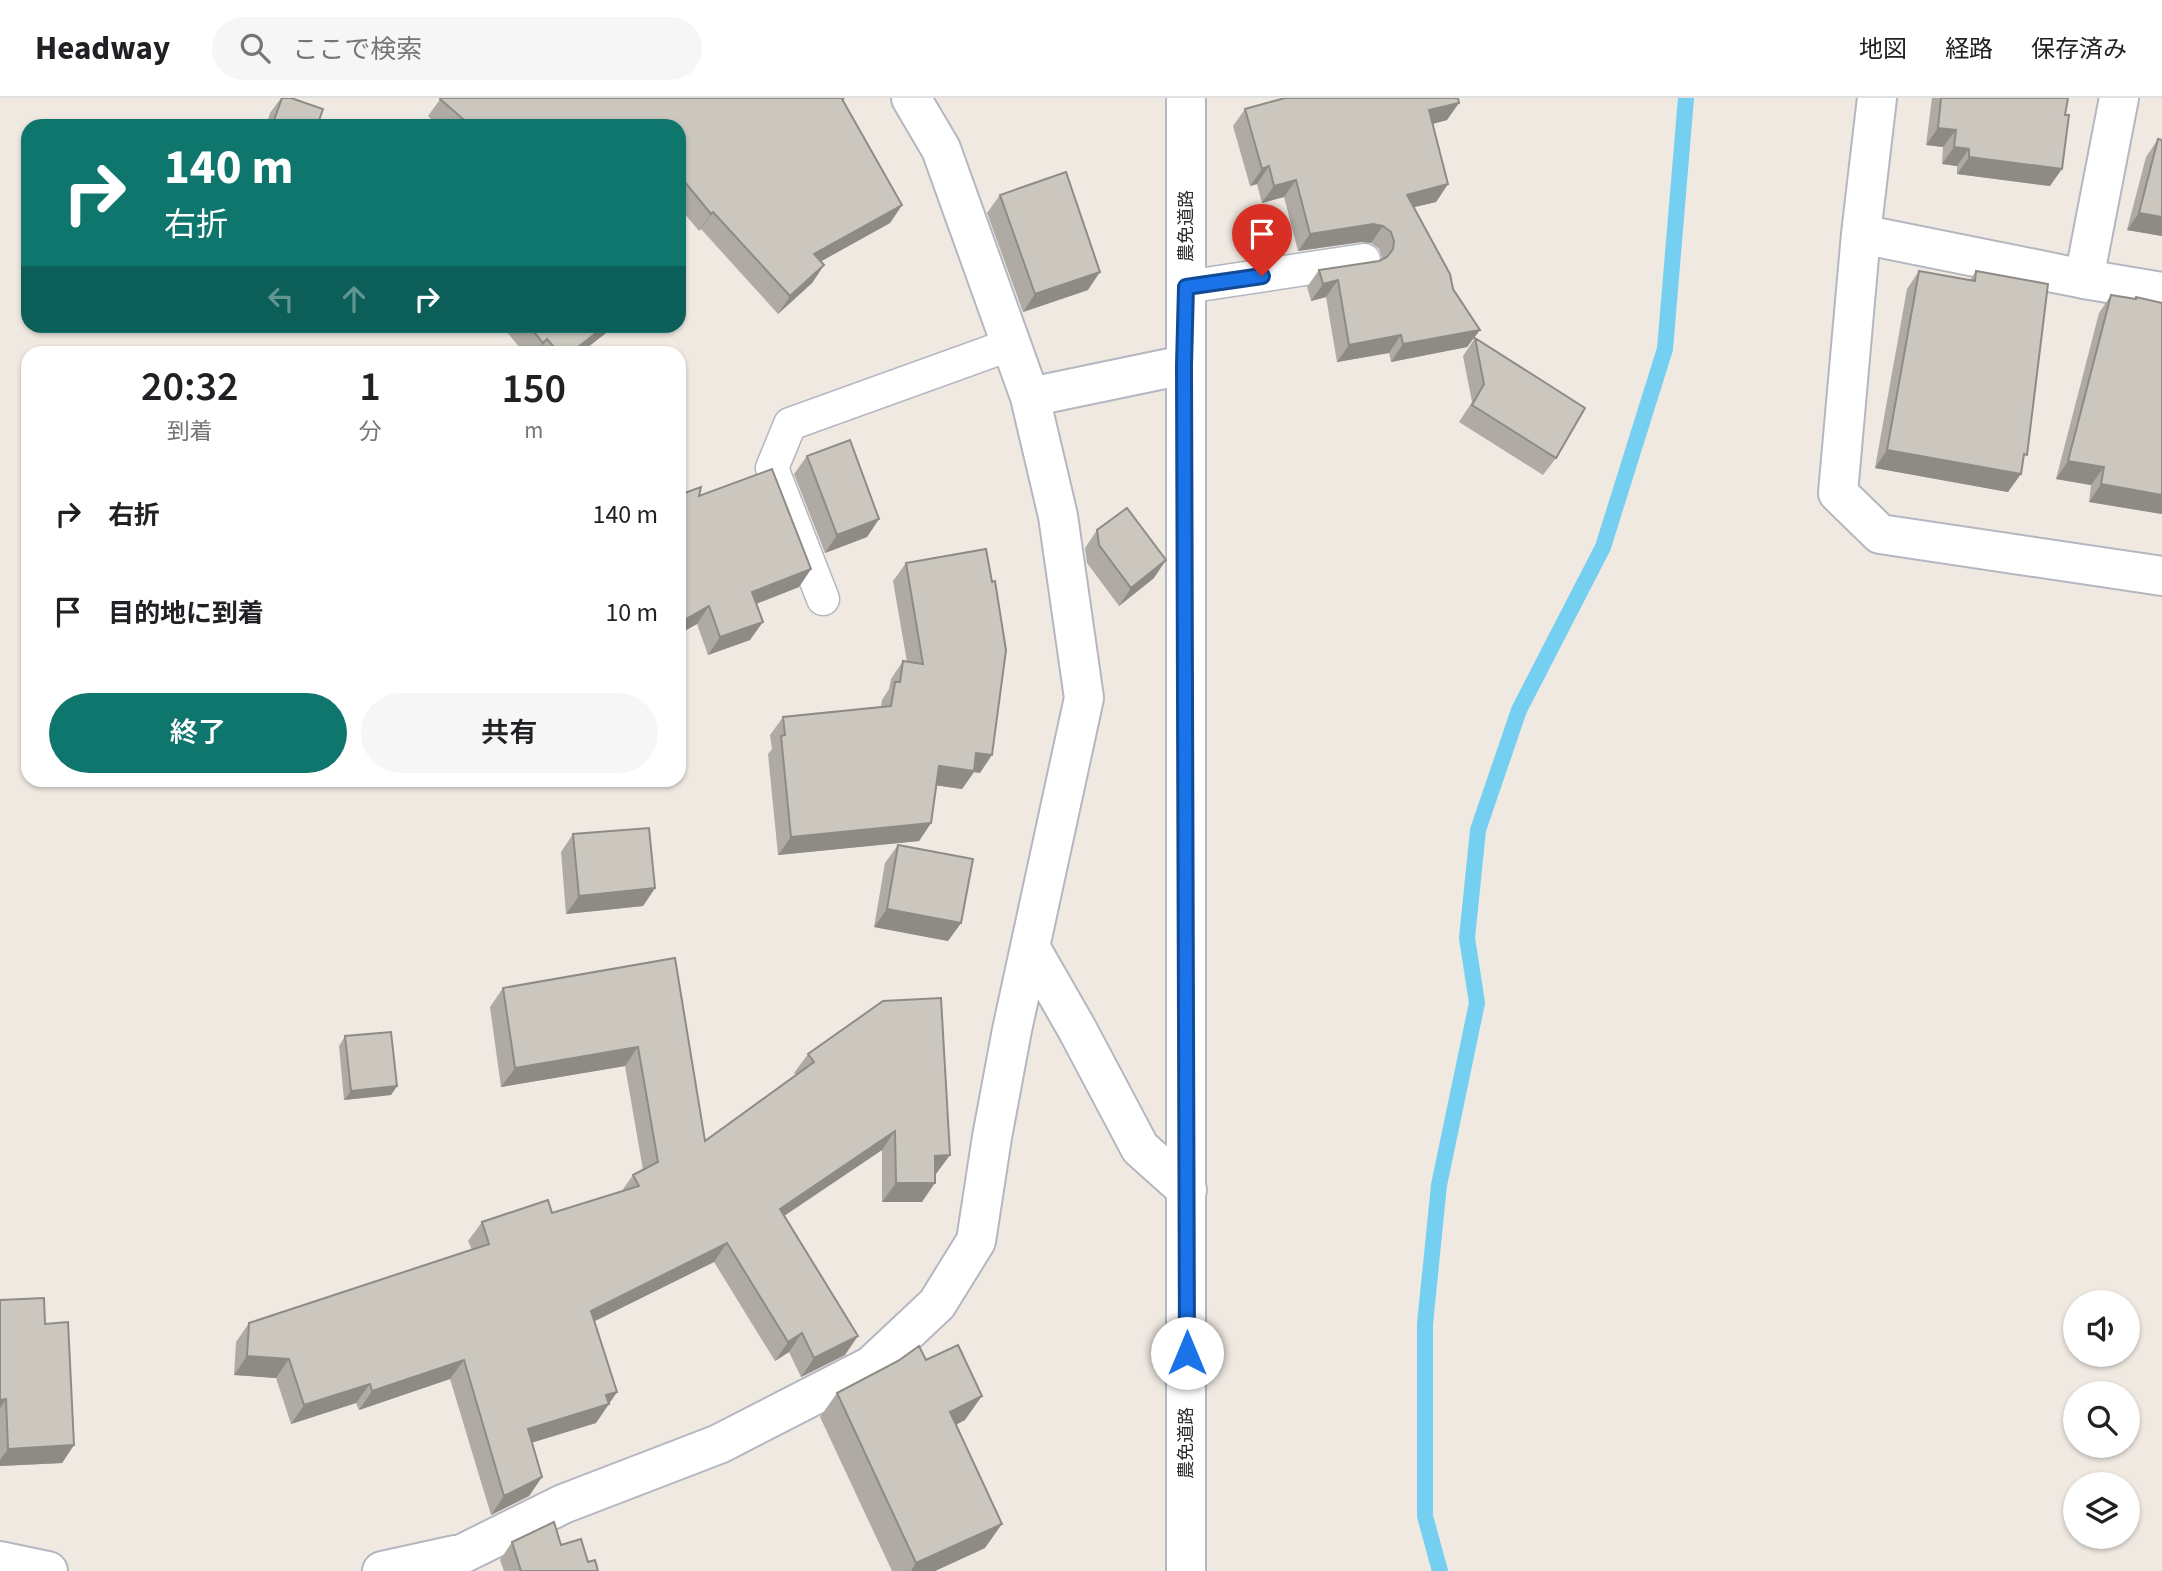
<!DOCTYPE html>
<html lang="ja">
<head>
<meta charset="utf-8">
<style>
	:root { --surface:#fff; --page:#f6f6f6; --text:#202124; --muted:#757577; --line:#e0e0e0; --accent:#0f766e }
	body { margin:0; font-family:"Source Sans 3","Noto Sans JP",sans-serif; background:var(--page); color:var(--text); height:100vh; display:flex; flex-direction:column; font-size:26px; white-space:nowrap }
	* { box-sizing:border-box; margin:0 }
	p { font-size:23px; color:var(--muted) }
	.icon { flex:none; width:38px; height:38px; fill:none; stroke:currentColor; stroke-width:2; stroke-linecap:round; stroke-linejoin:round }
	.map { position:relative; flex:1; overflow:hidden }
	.panel { position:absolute; left:21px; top:248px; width:665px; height:441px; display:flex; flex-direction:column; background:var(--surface); border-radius:21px; box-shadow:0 2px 5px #0004 }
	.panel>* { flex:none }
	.top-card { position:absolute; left:21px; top:21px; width:665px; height:214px; border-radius:21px; box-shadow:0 2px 5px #0004; background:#0f766e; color:#fff; overflow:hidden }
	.tools { position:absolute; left:2063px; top:1192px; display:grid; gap:14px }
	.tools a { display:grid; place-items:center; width:77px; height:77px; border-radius:50%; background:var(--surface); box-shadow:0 2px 5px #0004; font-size:35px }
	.pin { position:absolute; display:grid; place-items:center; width:60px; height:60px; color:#fff; margin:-72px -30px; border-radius:50% 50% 50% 0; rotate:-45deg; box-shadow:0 0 7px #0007 }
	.pin .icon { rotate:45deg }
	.me { position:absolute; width:77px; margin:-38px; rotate:0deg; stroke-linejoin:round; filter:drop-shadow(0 0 5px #0008) }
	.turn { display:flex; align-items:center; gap:24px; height:147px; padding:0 28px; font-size:32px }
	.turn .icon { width:91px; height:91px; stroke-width:2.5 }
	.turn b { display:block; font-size:49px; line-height:60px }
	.lanes { display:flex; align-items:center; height:66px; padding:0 28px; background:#0003; justify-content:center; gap:35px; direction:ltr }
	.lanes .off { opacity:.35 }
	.eta { display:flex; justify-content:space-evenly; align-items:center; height:119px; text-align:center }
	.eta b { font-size:42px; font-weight:600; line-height:49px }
	.cta { display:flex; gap:14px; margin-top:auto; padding:14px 28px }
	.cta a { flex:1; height:80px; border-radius:42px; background:var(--accent); color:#fff; font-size:28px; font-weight:600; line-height:80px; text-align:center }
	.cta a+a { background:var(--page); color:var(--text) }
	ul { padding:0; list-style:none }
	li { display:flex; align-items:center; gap:21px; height:98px; padding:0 28px }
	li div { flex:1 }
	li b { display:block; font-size:26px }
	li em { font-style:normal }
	header { display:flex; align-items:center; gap:42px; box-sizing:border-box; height:98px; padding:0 35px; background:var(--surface); border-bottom:2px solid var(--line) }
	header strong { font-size:33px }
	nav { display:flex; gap:38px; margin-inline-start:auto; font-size:24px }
	.search { width:490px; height:63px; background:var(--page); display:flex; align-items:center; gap:18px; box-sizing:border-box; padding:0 24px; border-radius:38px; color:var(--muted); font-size:26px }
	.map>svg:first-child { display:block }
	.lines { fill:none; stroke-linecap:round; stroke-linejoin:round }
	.stream { stroke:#75cff0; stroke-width:16 }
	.service-casing { stroke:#b4b7c1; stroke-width:35 }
	.minor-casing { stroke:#b4b7c1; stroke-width:42 }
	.tertiary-casing { stroke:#b4b7c1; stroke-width:42 }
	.service { stroke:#fff; stroke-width:32 }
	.minor { stroke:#fff; stroke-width:38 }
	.tertiary { stroke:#fff; stroke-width:38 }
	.wall { fill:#afaba4 }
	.shaded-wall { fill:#8e8b86 }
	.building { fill:#cbc7bf; stroke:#8e8b86; stroke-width:2 }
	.route-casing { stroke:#114b97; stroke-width:18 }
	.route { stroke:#1a73e8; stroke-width:12 }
	.labels { text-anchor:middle; stroke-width:5; stroke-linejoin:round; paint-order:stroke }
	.street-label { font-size:18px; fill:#2e2e2e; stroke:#fff }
</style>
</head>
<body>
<header>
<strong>Headway</strong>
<div class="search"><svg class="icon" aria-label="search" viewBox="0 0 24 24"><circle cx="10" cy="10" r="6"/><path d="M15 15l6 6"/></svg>ここで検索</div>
<nav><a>地図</a><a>経路</a><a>保存済み</a></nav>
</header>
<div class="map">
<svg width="2162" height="1473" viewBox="0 0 2162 1473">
	<rect width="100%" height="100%" fill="#efe9e1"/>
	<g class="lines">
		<!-- stream -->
		<path class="stream" d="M 1440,1473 L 1425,1418 L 1425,1226 L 1439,1087 L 1477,905 L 1467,840 L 1478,732 L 1519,612 L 1603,449 L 1665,251 L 1686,0"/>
		<defs>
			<path id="service" d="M 1186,189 L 1364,162
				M 823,501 L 772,370 L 790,326 L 1012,246"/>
			<path id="minor" d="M 1877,0 L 1861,136 L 1838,395 L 1880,436 L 2162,478
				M 1861,136 L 2084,181 L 2162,194
				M 2084,181 L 2119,0
				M 1030,299 L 1184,267
				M 1030,849 L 1077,931 L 1140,1050 L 1187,1092
				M 0,1463 L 48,1473
				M 382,1473 L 464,1455 L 563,1406 L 719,1346 L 871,1268 L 937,1206 L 976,1143 L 992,1039 L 1012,932 L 1084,600 L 1058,418 L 1030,299 L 941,51 L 911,0"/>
			<path id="tertiary" d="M 1186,1473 L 1186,0"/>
		</defs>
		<!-- service casing -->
		<use href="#service" class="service-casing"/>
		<!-- minor casing -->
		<use href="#minor" class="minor-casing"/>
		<!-- tertiary casing -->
		<use href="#tertiary" class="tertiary-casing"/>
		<!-- service -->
		<use href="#service" class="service"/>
		<!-- minor -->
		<use href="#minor" class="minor"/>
		<!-- tertiary -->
		<use href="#tertiary" class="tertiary"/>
	</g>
	<!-- wall -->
	<path class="wall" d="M 281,0 L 291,0 L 317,28 L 266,28 L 270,15 Z
		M 441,0 L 845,0 L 843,3 L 902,107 L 890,125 L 821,163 L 824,167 L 812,185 L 778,216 L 701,131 L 699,133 L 679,109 L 679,28 L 439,28 L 428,18 Z
		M 1932,0 L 2068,0 L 2050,88 L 1957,76 L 1957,68 L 1942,66 L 1943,49 L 1926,47 Z
		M 1245,11 L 1447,22 L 1433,26 L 1448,86 L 1436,104 L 1413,109 L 1453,191 L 1480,232 L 1467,249 L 1391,264 L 1389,255 L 1337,264 L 1326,199 L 1311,203 L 1307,189 L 1319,172 L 1379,163 L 1382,161 L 1382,160 L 1379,151 L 1371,145 L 1361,144 L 1298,153 L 1284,99 L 1262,105 L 1257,86 L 1250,88 L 1233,28 Z
		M 2158,41 L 2162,138 L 2127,132 L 2146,59 Z
		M 1000,97 L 1088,192 L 1023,214 L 987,115 Z
		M 1919,173 L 1970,182 L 1976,173 L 2023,363 L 2008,394 L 1875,370 L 1907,191 Z
		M 2111,197 L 2135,201 L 2136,199 L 2162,205 L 2162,416 L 2089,404 L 2091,387 L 2056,381 L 2099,215 Z
		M 502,228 L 615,228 L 579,256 L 525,256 Z
		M 1475,240 L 1556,360 L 1543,377 L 1459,324 L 1472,304 L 1463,258 Z
		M 807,358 L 879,421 L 867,439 L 825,455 L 794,376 Z
		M 699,398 L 811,471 L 799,489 L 756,506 L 750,542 L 708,557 L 697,526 L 679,536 Z
		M 1097,432 L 1154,480 L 1119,508 L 1087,465 L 1085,450 Z
		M 906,465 L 980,675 L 974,674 L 962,691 L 936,687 L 931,725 L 919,743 L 778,757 L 768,656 L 772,651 L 770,637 L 783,619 L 881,609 L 882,602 L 889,591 L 891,581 L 903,563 L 907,564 L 893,483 Z
		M 573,736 L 655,790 L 643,808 L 566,816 L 561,754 Z
		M 898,747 L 961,825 L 948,843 L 874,829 L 885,765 Z
		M 675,860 L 705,1043 L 796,977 L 794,975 L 808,956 L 950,1057 L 935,1076 L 922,1104 L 882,1104 L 882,1052 L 784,1118 L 845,1257 L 801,1279 L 789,1254 L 775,1263 L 714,1164 L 594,1223 L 617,1294 L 596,1325 L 532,1344 L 542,1379 L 529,1398 L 491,1417 L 450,1281 L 359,1312 L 356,1305 L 291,1326 L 276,1280 L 234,1277 L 236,1244 L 249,1225 L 472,1152 L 468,1143 L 482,1124 L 552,1115 L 621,1094 L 633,1077 L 643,1072 L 625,968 L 501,989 L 490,909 L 503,890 Z
		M 345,938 L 397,988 L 391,997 L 344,1002 L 339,948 Z
		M 0,1202 L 45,1226 L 74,1347 L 62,1365 L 0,1368 Z
		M 926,1262 L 965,1322 L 956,1327 L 985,1450 L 935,1473 L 892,1473 L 820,1319 L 837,1295 Z
		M 512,1444 L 561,1447 L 588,1464 L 598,1473 L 504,1473 L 500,1462 Z"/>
	<!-- shaded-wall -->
	<path class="shaded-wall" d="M 1459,5 L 1447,22 L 1417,30 L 1429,12 Z
		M 1938,30 L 1956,32 L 1943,49 L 1926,47 Z
		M 1954,49 L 1969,51 L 1957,68 L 1942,66 Z
		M 1969,59 L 2062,71 L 2050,88 L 1957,76 Z
		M 1269,68 L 1257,86 L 1250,88 L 1262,71 Z
		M 1296,82 L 1284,99 L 1262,105 L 1274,88 Z
		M 1448,86 L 1436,104 L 1394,114 L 1407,97 Z
		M 902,107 L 890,125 L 802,174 L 814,156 Z
		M 713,114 L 701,131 L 699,133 L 711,116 Z
		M 2139,115 L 2162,119 L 2162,138 L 2127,132 Z
		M 1373,126 L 1383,128 L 1371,145 L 1361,144 L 1298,153 L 1310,136 Z
		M 824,167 L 812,185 L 778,216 L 790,198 Z
		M 1100,174 L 1088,192 L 1023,214 L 1035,196 Z
		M 1338,182 L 1326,199 L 1311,203 L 1323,186 Z
		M 605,228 L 615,228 L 579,256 L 569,256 Z
		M 1480,232 L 1467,249 L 1391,264 L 1403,246 Z
		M 1401,237 L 1389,255 L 1337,264 L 1349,247 Z
		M 547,241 L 537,256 L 535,256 L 543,245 Z
		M 1887,352 L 2021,376 L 2008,394 L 1875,370 Z
		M 2068,363 L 2104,369 L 2091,387 L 2056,381 Z
		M 2101,386 L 2162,397 L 2162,416 L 2089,404 Z
		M 879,421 L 867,439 L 825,455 L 837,437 Z
		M 1166,462 L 1154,480 L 1119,508 L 1131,490 Z
		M 811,471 L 799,489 L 740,512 L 752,494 Z
		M 709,508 L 697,526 L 679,536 L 679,525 Z
		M 763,524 L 750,542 L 708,557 L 720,539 Z
		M 976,655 L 992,657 L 980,675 L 974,674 L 962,691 L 926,686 L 939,668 Z
		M 931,725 L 919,743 L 778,757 L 791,739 Z
		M 655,790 L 643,808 L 566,816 L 579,798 Z
		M 887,811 L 961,825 L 948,843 L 874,829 Z
		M 638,949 L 625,968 L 501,989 L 515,970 Z
		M 397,988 L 391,997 L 344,1002 L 351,993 Z
		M 895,1033 L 882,1052 L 766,1130 L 780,1111 Z
		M 950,1057 L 936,1076 L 922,1077 L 935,1058 Z
		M 896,1085 L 935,1085 L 922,1104 L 882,1104 Z
		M 727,1145 L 714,1164 L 577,1232 L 591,1213 Z
		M 802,1235 L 789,1254 L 775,1263 L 788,1244 Z
		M 858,1238 L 845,1257 L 801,1279 L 814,1260 Z
		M 247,1258 L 289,1261 L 276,1280 L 234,1277 Z
		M 464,1262 L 450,1281 L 359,1312 L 372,1293 Z
		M 370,1286 L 356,1305 L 291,1326 L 304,1307 Z
		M 617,1294 L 596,1325 L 515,1350 L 528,1331 L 606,1297 Z
		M 982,1298 L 965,1322 L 933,1338 L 950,1314 Z
		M 6,1301 L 0,1310 L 0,1302 Z
		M 74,1347 L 62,1365 L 0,1368 L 0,1362 L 8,1351 Z
		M 542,1379 L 529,1398 L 491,1417 L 504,1398 Z
		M 1002,1426 L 985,1450 L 935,1473 L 911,1473 L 916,1465 Z"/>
	<!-- building -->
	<path class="building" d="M 282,0 L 291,0 L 323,11 L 317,28 L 272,28 Z
		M 441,0 L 844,0 L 842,1 L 902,107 L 814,156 L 824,167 L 790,198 L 713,114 L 711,116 L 679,77 L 679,28 L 471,28 L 440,1 Z
		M 1285,0 L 1458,0 L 1459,5 L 1429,12 L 1448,86 L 1407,97 L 1450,176 L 1453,191 L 1480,232 L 1403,246 L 1401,237 L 1349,247 L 1338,182 L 1323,186 L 1319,172 L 1379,163 L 1387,159 L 1393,151 L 1394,143 L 1391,134 L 1383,128 L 1373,126 L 1310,136 L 1296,82 L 1274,88 L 1269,68 L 1262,71 L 1245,11 Z
		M 1941,0 L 2068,0 L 2065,17 L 2069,17 L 2062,71 L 1969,59 L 1969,51 L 1954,49 L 1956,32 L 1938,30 Z
		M 2158,41 L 2162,42 L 2162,119 L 2139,115 Z
		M 1066,74 L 1100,174 L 1035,196 L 1000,97 Z
		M 1919,173 L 1975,183 L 1976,173 L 2048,186 L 2027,357 L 2024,356 L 2021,376 L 1887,352 Z
		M 2111,197 L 2136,201 L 2136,199 L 2162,205 L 2162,397 L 2101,386 L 2104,369 L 2068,363 Z
		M 529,228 L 605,228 L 569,256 L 560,256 L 547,241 L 543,245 Z
		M 1475,240 L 1585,310 L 1556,360 L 1472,307 L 1484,286 Z
		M 850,342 L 879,421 L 837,437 L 807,358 Z
		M 772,371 L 811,471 L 752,494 L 763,524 L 720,539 L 709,508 L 679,525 L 679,397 L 701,389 L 699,398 Z
		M 1127,410 L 1166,462 L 1131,490 L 1099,447 L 1097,432 Z
		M 986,451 L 992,484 L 995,483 L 1006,552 L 992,657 L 976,655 L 974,673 L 939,668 L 931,725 L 791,739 L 781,638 L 785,637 L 783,619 L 891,608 L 895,584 L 900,584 L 903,563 L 923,566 L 906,465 Z
		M 649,730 L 655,790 L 579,798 L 573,736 Z
		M 898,747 L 973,761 L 961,825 L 887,811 Z
		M 675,860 L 705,1043 L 814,964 L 808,956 L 883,903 L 941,900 L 950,1057 L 935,1058 L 935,1085 L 896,1085 L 895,1033 L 780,1111 L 858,1238 L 814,1260 L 802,1235 L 788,1244 L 727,1145 L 591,1213 L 617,1294 L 606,1297 L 609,1306 L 528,1331 L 542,1379 L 504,1398 L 464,1262 L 372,1293 L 370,1286 L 304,1307 L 289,1261 L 247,1258 L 249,1225 L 489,1146 L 482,1124 L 548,1102 L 552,1115 L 639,1088 L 633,1077 L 658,1064 L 638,949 L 515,970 L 503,890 Z
		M 391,934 L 397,988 L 351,993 L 345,938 Z
		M 44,1200 L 45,1226 L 68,1224 L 74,1347 L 8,1351 L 6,1301 L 0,1302 L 0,1202 Z
		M 958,1247 L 982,1298 L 950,1314 L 1002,1426 L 916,1465 L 837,1295 L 898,1263 L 919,1248 L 926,1262 Z
		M 554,1424 L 561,1447 L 581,1441 L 588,1464 L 595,1462 L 598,1473 L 521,1473 L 512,1444 Z"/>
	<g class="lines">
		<defs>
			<path id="route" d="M 1187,1255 L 1184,267 L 1186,189 L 1262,178"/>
		</defs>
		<!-- route casing -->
		<use href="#route" class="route-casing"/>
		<!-- route -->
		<use href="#route" class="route"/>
	</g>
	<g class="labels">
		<!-- street labels -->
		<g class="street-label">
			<text transform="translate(1186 128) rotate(-90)" y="6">農免道路</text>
			<text transform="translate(1186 1345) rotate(-90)" y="6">農免道路</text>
		</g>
	</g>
</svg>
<div class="tools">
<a><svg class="icon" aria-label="sound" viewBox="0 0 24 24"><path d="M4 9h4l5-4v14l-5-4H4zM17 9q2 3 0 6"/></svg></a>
<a><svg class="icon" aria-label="search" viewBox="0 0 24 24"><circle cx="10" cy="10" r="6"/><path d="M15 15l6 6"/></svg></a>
<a><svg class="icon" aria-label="layers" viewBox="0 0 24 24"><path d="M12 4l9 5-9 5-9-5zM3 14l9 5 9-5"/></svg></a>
</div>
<div class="pin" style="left:1262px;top:178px;background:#d93025"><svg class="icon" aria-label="arrive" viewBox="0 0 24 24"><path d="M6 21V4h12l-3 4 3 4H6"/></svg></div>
<svg class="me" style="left:1187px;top:1255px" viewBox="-20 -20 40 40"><circle r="19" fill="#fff"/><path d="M0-13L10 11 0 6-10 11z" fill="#1a73e8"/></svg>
<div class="top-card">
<div class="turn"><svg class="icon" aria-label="right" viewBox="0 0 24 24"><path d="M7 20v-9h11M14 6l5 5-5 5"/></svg><div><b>140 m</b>右折</div></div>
<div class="lanes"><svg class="icon off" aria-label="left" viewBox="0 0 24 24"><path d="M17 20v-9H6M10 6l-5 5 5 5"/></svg><svg class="icon off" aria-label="ahead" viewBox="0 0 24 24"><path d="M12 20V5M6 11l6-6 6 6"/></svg><svg class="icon" aria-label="right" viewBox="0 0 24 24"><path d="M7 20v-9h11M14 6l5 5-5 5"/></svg></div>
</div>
<section class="panel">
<div class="eta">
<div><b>20:32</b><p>到着</p></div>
<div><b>1</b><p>分</p></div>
<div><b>150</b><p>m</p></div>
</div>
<ul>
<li><svg class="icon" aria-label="right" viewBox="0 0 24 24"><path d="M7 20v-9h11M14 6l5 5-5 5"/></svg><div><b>右折</b></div><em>140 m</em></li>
<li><svg class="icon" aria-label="arrive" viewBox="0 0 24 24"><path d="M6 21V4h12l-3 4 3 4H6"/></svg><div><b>目的地に到着</b></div><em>10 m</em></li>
</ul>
<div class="cta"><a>終了</a><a>共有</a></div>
</section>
</div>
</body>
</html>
